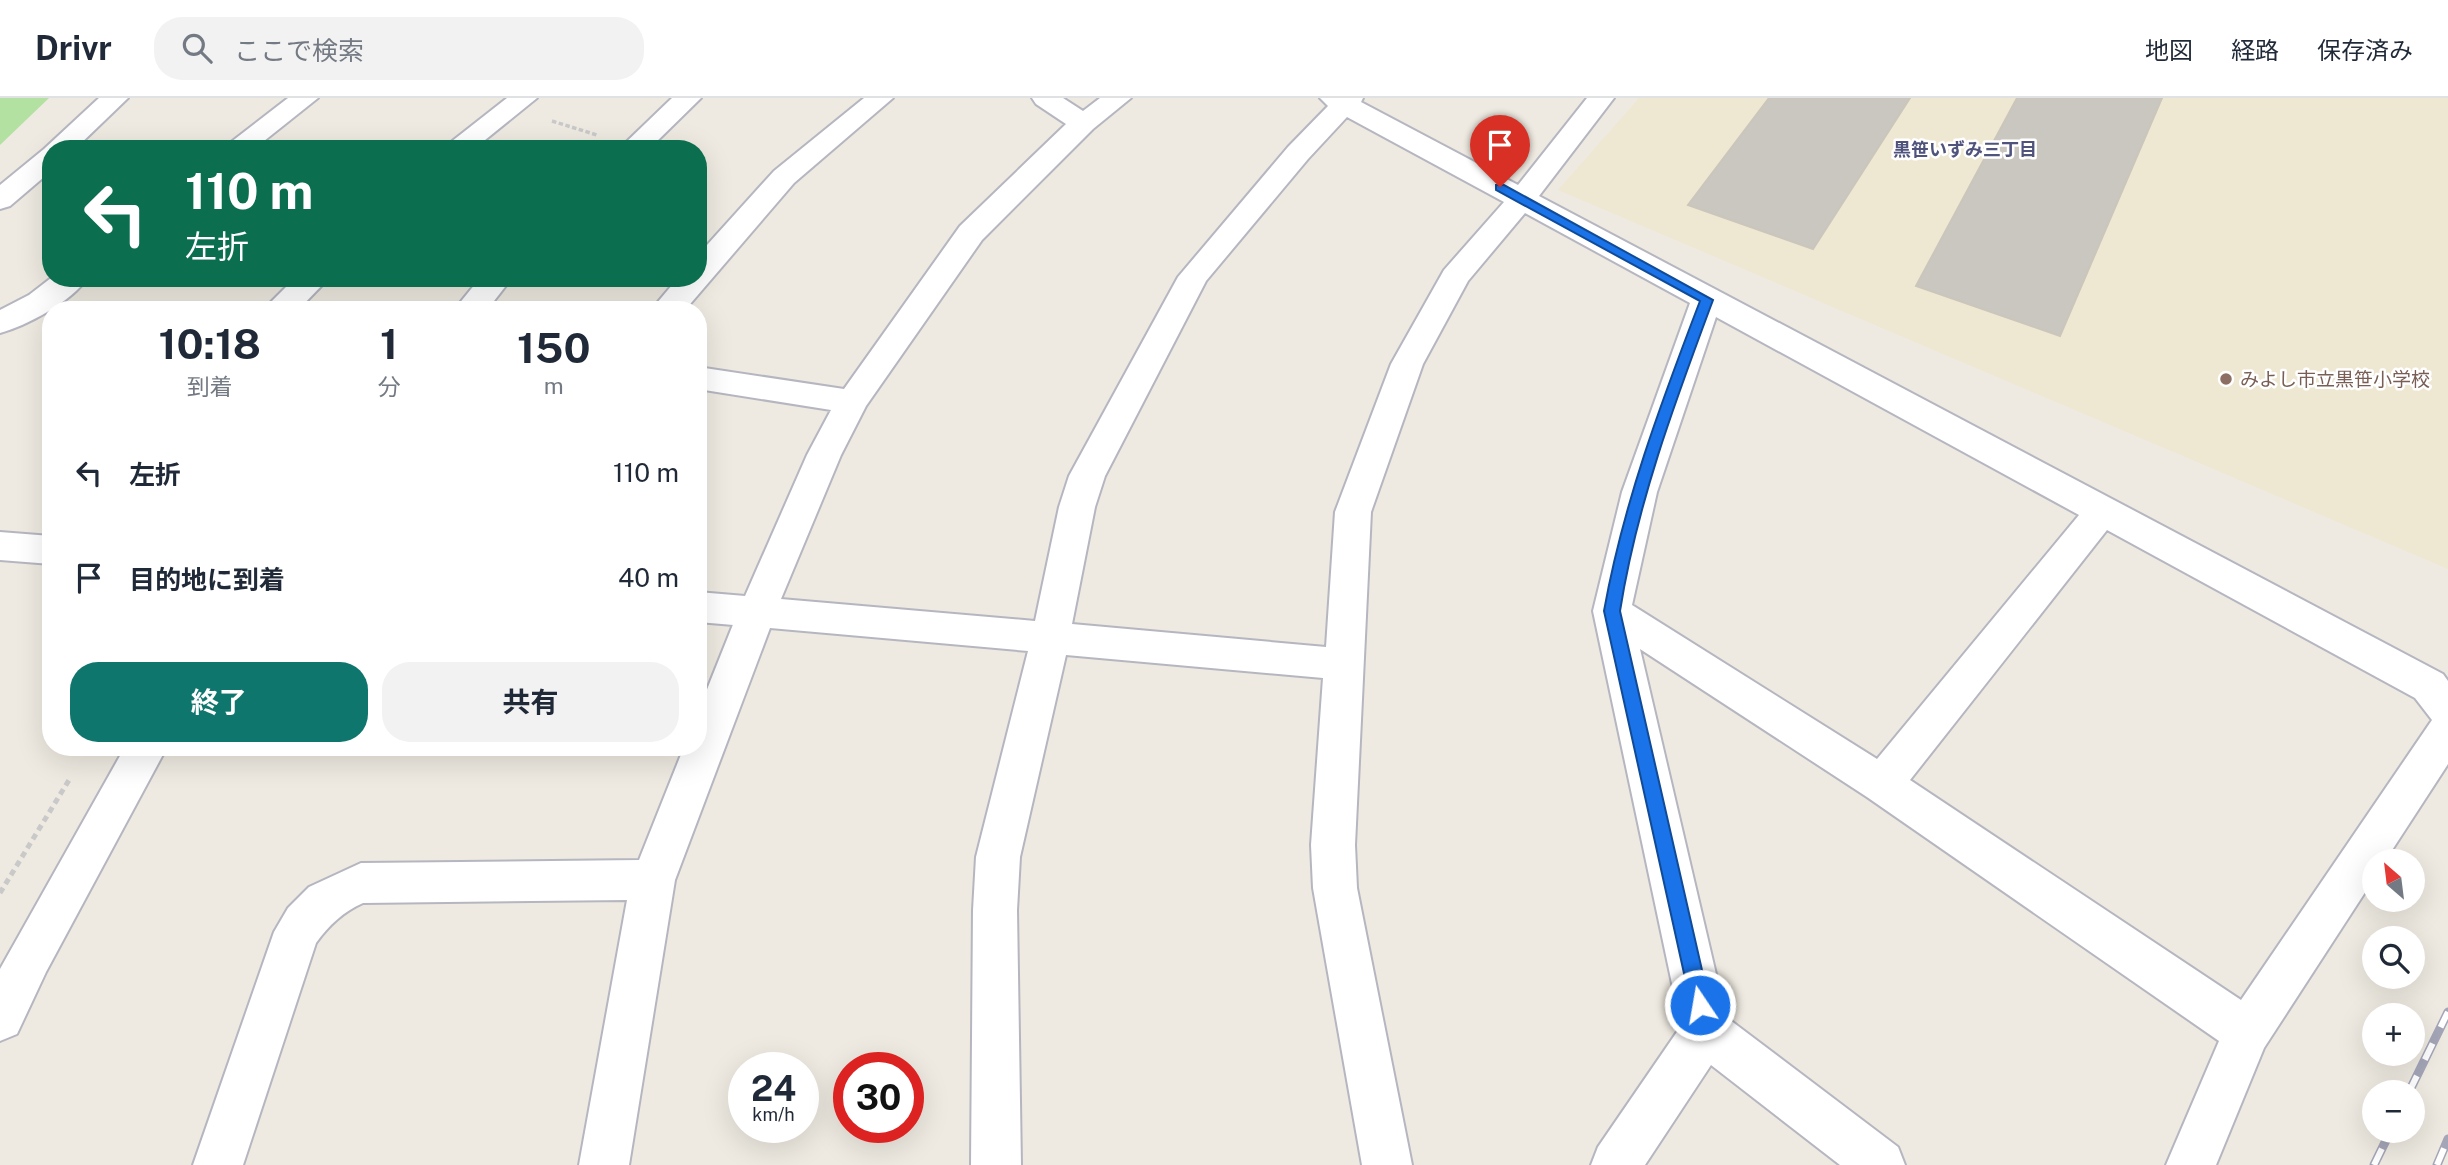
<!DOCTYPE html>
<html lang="ja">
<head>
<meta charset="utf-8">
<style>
	:root { --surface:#fff; --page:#f2f2f3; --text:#1f2937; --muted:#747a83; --line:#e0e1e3; --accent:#0f766e }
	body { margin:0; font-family:"Public Sans","Noto Sans JP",sans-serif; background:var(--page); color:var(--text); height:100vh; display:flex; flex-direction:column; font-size:26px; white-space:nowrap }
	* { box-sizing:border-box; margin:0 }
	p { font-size:23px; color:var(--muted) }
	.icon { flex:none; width:38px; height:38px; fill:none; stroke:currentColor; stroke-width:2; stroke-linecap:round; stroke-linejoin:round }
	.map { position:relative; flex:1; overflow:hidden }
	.drawer { position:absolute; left:42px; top:203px; width:665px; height:455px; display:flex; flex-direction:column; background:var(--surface); border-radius:28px; box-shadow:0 7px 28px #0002 }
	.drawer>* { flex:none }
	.hud { position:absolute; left:42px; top:42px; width:665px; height:147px; border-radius:28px; box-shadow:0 7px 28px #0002; background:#0b6e4f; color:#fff; overflow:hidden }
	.needle { width:46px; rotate:332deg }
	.controls { position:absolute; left:2362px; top:751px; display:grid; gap:14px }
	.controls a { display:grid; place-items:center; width:63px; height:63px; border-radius:50%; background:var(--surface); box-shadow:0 7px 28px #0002; font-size:35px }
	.speed { position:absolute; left:728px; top:954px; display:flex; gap:14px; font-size:35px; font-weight:700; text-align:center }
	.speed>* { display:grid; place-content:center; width:91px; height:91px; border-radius:50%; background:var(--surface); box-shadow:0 7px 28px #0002; line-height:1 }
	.speed small { font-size:18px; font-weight:400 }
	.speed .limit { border:10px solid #d22; background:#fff; color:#111 }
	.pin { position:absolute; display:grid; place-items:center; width:60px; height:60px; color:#fff; margin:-72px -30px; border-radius:50% 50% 50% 0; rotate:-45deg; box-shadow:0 0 7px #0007 }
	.pin .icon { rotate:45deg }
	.me { position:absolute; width:77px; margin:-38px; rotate:348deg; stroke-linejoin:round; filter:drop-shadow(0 0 5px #0008) }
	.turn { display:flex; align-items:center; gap:24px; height:147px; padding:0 28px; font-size:32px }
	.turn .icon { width:91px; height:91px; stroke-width:2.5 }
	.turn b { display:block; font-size:49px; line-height:60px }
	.eta { display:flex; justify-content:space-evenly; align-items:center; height:119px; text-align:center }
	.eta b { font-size:42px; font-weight:700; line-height:49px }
	.button { display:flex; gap:14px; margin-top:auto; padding:14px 28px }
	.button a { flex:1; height:80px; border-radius:28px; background:var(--accent); color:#fff; font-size:28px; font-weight:700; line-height:80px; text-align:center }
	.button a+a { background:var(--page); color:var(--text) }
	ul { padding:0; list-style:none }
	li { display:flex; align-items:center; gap:21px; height:105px; padding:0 28px }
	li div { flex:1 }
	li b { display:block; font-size:26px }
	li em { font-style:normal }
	header { display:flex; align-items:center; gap:42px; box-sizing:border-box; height:98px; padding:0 35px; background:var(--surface); border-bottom:2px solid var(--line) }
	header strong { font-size:33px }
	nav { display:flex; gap:38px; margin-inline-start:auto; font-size:24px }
	.search { width:490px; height:63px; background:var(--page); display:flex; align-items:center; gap:18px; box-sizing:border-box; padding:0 24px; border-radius:28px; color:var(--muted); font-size:26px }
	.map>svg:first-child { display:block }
	.education { fill:#eee7d2 }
	.green { fill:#b2e1a1 }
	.building { fill:#cac6c0; stroke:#cac6bb; stroke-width:2 }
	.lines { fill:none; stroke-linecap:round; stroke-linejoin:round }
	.minor-casing { stroke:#b5b6c0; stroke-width:4 }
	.tertiary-casing { stroke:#b5b6c0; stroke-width:4 }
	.path-far1 { stroke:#c9c9c9; stroke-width:3.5; stroke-dasharray:4.5 2.5; stroke-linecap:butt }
	.path { stroke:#c9c9c9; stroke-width:5; stroke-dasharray:6 4.5; stroke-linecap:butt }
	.minor { fill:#fff; fill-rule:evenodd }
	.tertiary { fill:#fff; fill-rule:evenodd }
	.rail-casing { stroke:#a4a5b7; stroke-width:9 }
	.rail { stroke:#fff; stroke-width:6; stroke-dasharray:18; stroke-linecap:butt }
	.route { fill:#1a73e8; stroke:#114b97; stroke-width:2 }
	.education-dot { fill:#8d6e63; stroke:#fff; stroke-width:2.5 }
	.labels { text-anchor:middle; stroke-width:5; stroke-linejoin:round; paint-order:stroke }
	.far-neighbourhood-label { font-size:18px; font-weight:bold; fill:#50547d; stroke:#fff }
	.education-label { font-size:19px; fill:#785e54; stroke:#fff; text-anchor:start }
</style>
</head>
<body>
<header>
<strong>Drivr</strong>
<div class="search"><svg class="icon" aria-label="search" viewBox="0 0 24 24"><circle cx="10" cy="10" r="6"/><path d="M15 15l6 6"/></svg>ここで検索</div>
<nav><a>地図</a><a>経路</a><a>保存済み</a></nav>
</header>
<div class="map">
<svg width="2448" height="1067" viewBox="0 0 2448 1067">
	<rect width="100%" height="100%" fill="#eeeae1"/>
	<!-- education -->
	<path class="education" d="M 1639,0 L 2448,0 L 2448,471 L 1558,92 Z"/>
	<!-- green -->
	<path class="green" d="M 0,0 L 49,0 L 0,47 Z"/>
	<!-- building -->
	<path class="building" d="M 1769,0 L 1910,0 L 1813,151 L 1688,107 Z
		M 2017,0 L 2162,0 L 2060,238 L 1916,188 Z"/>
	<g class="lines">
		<defs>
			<path id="minor" d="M 99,0 L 128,0 L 75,51 L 51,51 L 51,73 L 10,108 L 0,111 L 0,87 L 44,51 Z
				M 288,0 L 318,0 L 254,51 L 222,51 Z
				M 507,0 L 537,0 L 474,51 L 442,51 Z
				M 864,0 L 893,0 L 794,85 L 685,212 L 651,212 L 678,180 L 698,180 L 698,157 L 774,73 Z
				M 1032,0 L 1063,0 L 1083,13 L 1100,0 L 1131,0 L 1093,31 L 982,142 L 866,308 L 841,357 L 781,501 L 1035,523 L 1059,409 L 1069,378 L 1178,179 L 1288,49 L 1328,8 L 1320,0 L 1363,0 L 1361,4 L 1518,87 L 1587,0 L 1614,0 L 1539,98 L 2443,576 L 2448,583 L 2448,666 L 2385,763 L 2375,763 L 2375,779 L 2264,950 L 2216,1067 L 2166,1067 L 2219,943 L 1867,699 L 1640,551 L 1726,919 L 1898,1049 L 1905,1067 L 1840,1067 L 1711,967 L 1645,1067 L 1591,1067 L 1598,1049 L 1681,928 L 1593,513 L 1622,394 L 1690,205 L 1525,115 L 1468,183 L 1423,266 L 1371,414 L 1355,747 L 1357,790 L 1412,1067 L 1362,1067 L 1313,790 L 1311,747 L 1323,580 L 1066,557 L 1020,759 L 1017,812 L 1021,1067 L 971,1067 L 973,812 L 976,759 L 1028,553 L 770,530 L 675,782 L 629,1067 L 579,1067 L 627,802 L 363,805 C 343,814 329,827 316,845 L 243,1067 L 193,1067 L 274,834 L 288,810 L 309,789 L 361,765 L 639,762 L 684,649 L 698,649 L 698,614 L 738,514 L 807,357 L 831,312 L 698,291 L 698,269 L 844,291 L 960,128 L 1066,26 L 1036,6 ZM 1347,19 L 1504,104 L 1444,172 L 1391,266 L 1335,414 L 1326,549 L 1072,526 L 1095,409 L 1105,378 L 1206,183 L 1308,61 ZM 1716,219 L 2079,417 L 1877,661 L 1632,507 L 1657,394 ZM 2107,432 L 2415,600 L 2432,622 L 2241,902 L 1910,682 Z
				M 51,180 L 87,180 C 73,203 26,228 0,235 L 0,212 L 29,197 Z
				M 295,180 L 329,180 L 298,212 L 263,212 Z"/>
			<path id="tertiary" d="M 672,0 L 701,0 L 649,51 L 619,51 Z
				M 480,180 L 512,180 L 487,212 L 454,212 Z
				M 0,434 L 51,438 L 51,466 L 0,462 Z
				M 698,494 L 757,499 L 770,503 L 776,514 L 770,525 L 757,529 L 698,524 Z
				M 125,649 L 167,649 L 46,874 L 17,936 L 0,943 L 0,871 Z"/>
		</defs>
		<!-- minor casing -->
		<use href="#minor" class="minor-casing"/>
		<!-- tertiary casing -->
		<use href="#tertiary" class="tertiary-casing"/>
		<!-- path-far1 -->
		<path class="path-far1" d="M 552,23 L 597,37"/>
		<!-- path -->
		<path class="path" d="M 0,795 L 69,682"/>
		<!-- minor -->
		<use href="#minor" class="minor"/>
		<!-- tertiary -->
		<use href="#tertiary" class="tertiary"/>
		<defs>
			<path id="rail" d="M 2409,994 L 2448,914
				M 2374,1067 L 2391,1032
				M 2437,1067 L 2448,1041"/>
		</defs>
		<!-- rail casing -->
		<use href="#rail" class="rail-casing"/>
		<!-- rail -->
		<use href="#rail" class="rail"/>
	</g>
	<!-- route -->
	<path class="route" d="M 1496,87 L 1504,87 L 1713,202 C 1675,304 1637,405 1620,513 L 1710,907 L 1707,913 L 1700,916 L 1693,913 L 1691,907 L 1604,513 C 1623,406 1661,305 1700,203 L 1496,92 Z"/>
	<!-- markers -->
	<circle class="education-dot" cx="2226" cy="281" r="7"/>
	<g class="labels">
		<!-- far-neighbourhood labels -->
		<g class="far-neighbourhood-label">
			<text x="1965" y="58">黒笹いずみ三丁目</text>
		</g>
		<!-- education labels -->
		<g class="education-label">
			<text x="2240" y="288">みよし市立黒笹小学校</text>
		</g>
	</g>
</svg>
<div class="controls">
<a><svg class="needle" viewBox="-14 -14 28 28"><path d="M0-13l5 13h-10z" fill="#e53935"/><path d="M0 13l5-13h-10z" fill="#747a83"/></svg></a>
<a><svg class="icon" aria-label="search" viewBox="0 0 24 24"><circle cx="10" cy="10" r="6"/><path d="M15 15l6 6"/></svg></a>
<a>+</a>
<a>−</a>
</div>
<div class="speed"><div>24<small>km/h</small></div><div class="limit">30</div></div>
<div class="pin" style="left:1500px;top:89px;background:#d93025"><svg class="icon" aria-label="arrive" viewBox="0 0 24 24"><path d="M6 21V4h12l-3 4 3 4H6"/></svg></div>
<svg class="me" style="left:1700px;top:907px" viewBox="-20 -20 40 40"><circle r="17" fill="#1a73e8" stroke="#fff" stroke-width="3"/><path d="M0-11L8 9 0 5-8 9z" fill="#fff"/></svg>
<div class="hud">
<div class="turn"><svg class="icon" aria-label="left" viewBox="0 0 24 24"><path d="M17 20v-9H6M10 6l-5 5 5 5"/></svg><div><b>110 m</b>左折</div></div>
</div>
<section class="drawer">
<div class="eta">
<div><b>10:18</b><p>到着</p></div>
<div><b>1</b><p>分</p></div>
<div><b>150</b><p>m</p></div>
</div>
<ul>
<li><svg class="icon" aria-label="left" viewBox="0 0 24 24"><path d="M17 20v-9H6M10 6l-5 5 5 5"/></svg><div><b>左折</b></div><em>110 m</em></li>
<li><svg class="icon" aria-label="arrive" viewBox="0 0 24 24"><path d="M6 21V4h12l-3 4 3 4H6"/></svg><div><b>目的地に到着</b></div><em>40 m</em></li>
</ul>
<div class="button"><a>終了</a><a>共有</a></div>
</section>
</div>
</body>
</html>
